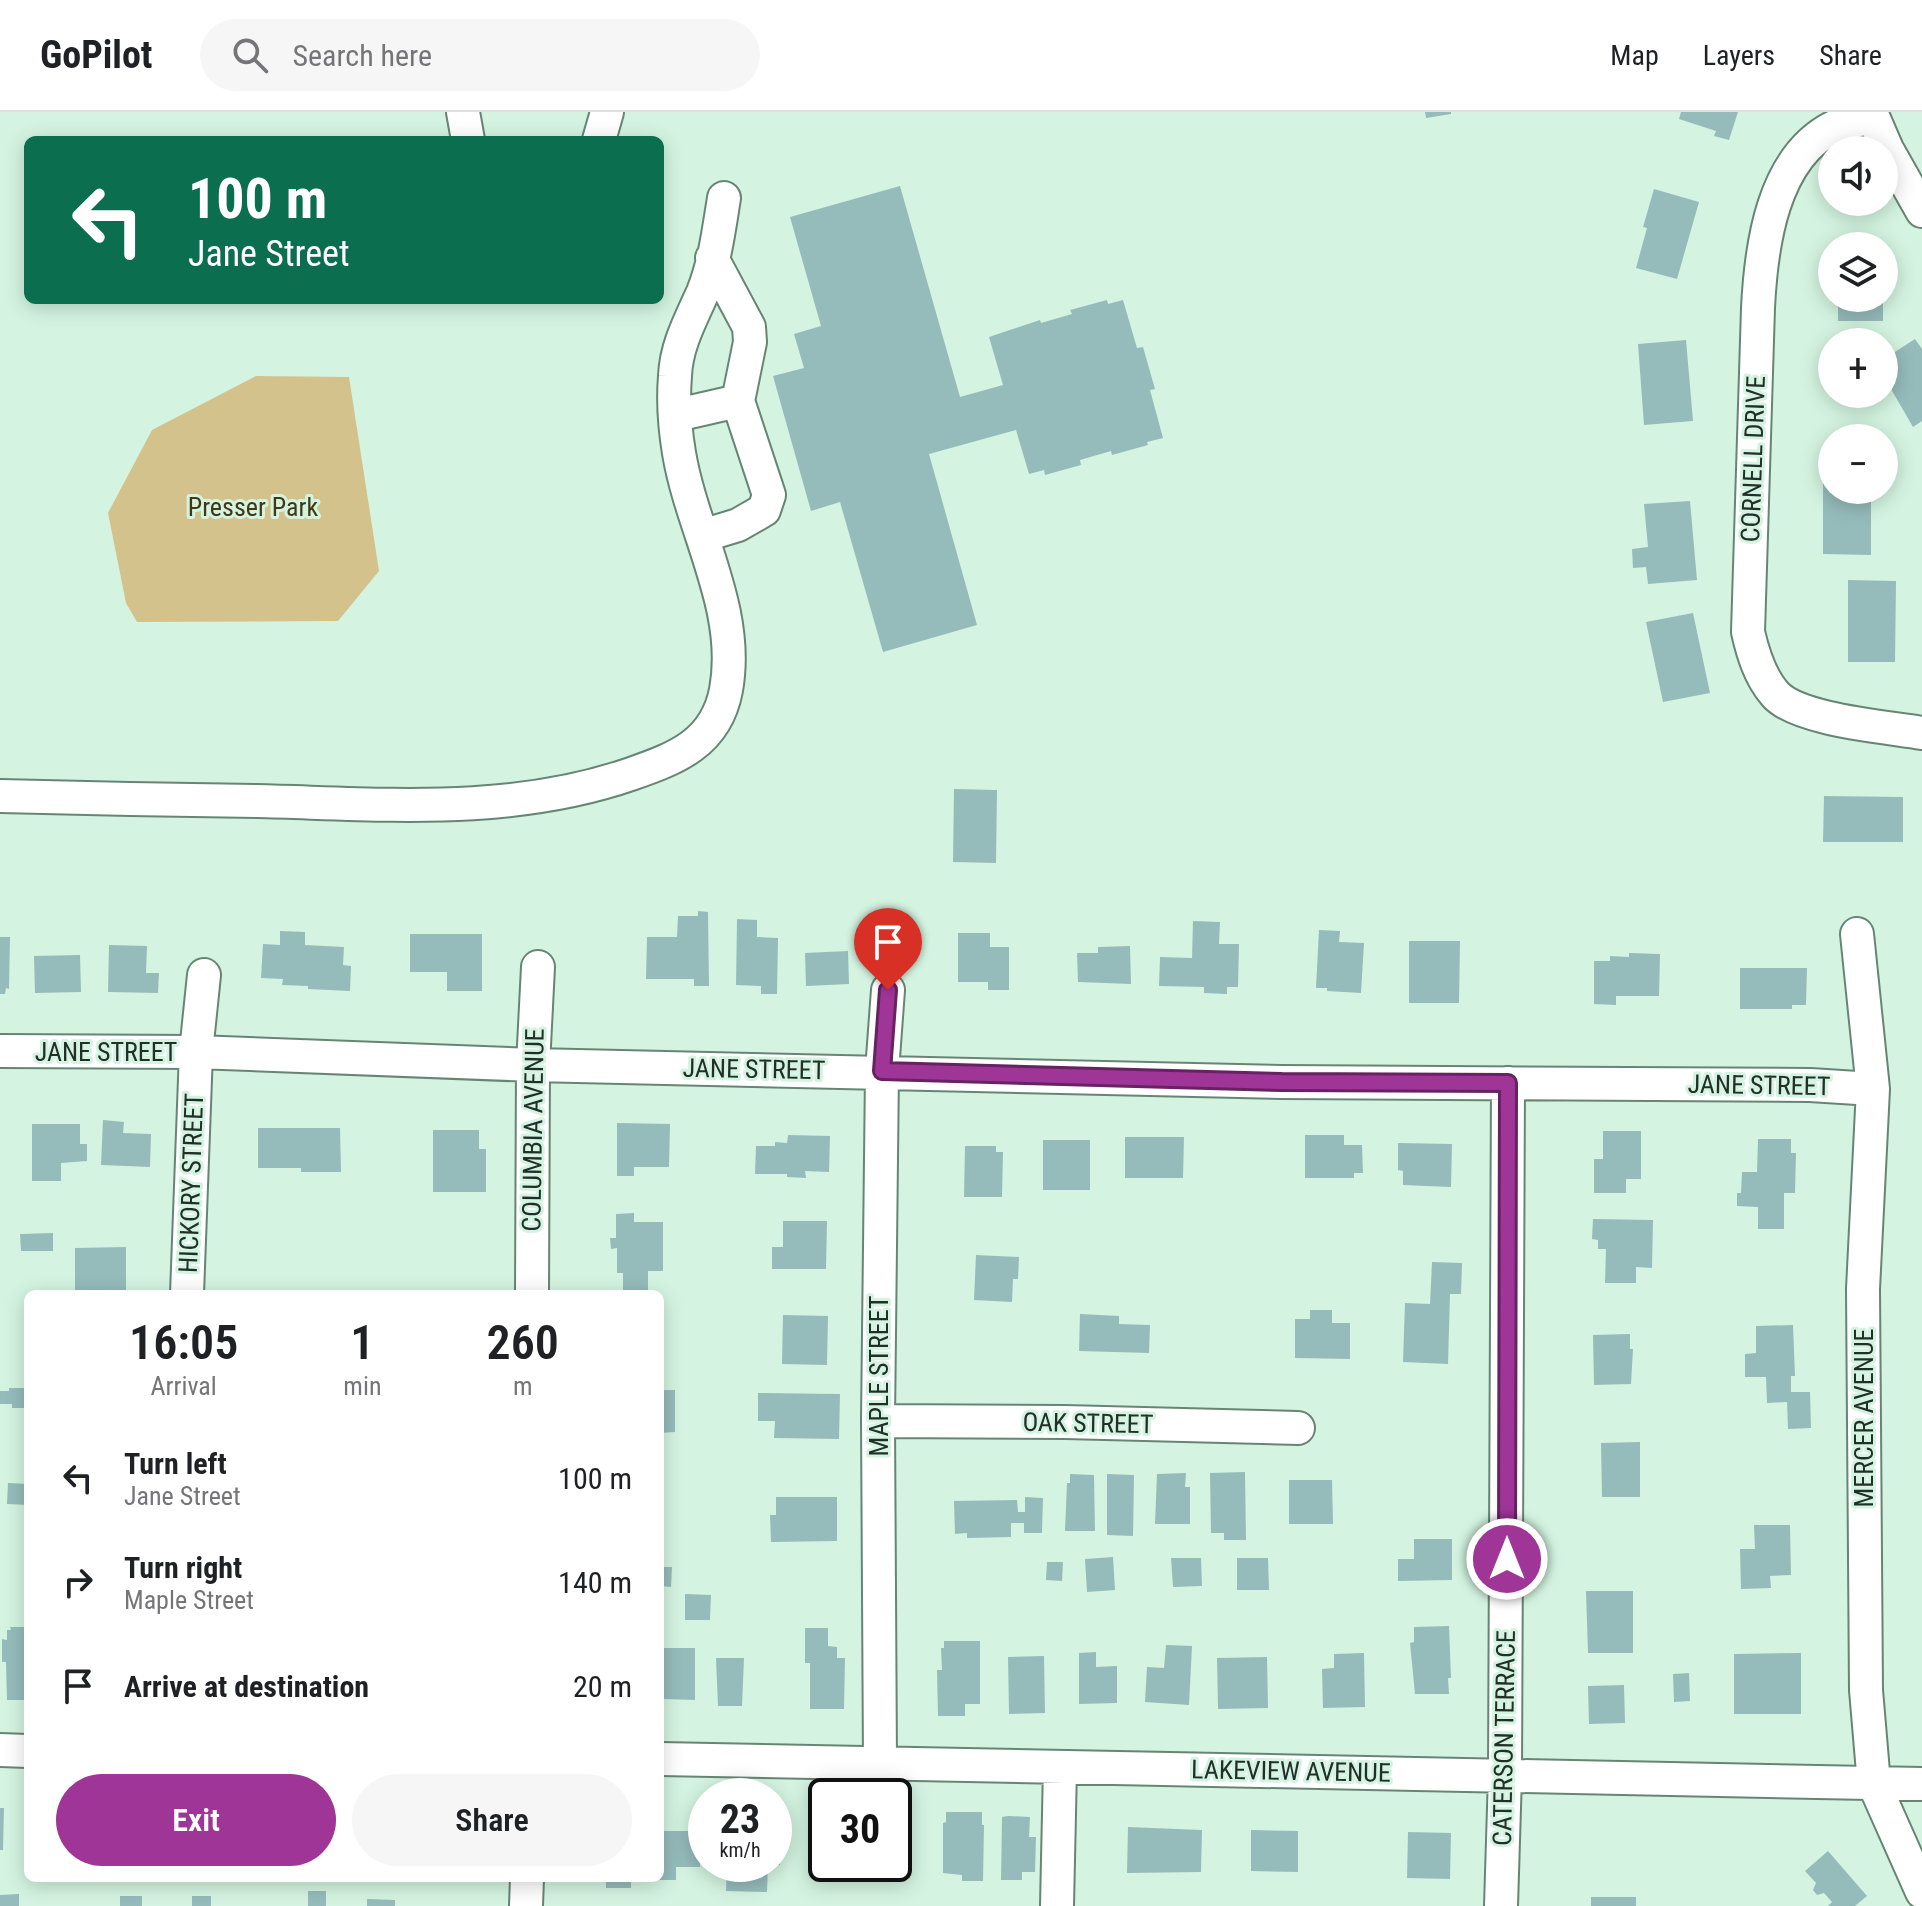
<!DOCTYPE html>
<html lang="en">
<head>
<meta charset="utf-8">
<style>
	:root { --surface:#fff; --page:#f6f6f6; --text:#202124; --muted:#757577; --line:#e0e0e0; --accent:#9f3597 }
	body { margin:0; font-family:"Roboto Condensed",sans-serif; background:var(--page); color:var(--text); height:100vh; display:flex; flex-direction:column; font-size:30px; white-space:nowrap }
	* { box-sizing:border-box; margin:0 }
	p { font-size:26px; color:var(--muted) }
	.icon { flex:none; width:44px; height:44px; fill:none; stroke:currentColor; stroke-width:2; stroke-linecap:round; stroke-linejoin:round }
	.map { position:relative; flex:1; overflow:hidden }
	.side { position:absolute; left:24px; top:1178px; width:640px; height:592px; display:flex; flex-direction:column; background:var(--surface); border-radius:12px; box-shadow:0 4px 20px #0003 }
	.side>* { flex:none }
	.guide { position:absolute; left:24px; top:24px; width:640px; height:168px; border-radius:12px; box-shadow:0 4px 20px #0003; background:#0b6e4f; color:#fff; overflow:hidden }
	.controls { position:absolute; left:1818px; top:24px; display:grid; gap:16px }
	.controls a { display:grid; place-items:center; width:80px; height:80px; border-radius:50%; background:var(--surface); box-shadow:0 4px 20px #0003; font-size:40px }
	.speed { position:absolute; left:688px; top:1666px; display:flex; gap:16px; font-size:40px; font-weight:700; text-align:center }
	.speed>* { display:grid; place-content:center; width:104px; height:104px; border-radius:50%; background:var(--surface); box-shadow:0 4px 20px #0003; line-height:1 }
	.speed small { font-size:20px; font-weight:400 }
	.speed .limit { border:4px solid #111; border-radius:12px; background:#fff; color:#111 }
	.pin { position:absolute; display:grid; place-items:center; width:68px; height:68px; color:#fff; margin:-82px -34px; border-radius:50% 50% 50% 0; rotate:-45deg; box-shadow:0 0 8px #0007 }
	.pin .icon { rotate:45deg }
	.me { position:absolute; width:88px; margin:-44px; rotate:0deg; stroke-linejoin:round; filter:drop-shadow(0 0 6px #0008) }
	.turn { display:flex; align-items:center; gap:28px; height:168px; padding:0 32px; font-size:36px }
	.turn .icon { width:104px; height:104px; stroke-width:2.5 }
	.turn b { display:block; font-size:56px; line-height:68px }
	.eta { display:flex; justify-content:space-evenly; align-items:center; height:136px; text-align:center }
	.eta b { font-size:48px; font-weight:600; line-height:56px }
	.action { display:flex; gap:16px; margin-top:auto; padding:16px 32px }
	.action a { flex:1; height:92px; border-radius:48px; background:var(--accent); color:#fff; font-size:32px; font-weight:600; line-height:92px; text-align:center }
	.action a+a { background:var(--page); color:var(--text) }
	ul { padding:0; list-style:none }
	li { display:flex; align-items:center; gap:24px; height:104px; padding:0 32px }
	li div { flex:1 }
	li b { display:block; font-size:30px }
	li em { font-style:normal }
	header { display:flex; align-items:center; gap:48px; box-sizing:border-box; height:112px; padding:0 40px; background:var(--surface); border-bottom:2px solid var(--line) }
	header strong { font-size:38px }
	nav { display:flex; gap:44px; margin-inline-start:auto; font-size:28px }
	.search { width:560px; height:72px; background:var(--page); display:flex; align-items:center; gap:20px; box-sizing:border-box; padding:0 28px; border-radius:44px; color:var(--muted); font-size:30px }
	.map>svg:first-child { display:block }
	.green { fill:#d3c28b }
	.building { fill:#95bcbb }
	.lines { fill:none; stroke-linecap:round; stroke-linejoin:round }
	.minor-casing { stroke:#678574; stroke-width:36 }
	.minor { stroke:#fff; stroke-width:32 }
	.route-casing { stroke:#672262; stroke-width:20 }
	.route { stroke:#9f3597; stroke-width:14 }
	.labels { text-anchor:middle; stroke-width:6; stroke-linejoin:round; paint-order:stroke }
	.street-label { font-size:26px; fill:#222f28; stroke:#d4f4e1 }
	.park-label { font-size:26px; fill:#433815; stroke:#d4f4e1 }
</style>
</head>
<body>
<header>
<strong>GoPilot</strong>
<div class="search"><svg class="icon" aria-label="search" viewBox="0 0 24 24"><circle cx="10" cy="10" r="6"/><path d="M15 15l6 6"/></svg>Search here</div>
<nav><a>Map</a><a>Layers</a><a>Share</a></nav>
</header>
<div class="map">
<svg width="1922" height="1794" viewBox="0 0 1922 1794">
	<rect width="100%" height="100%" fill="#d4f4e1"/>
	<!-- green -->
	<path class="green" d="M 256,264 L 349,265 L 379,459 L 338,509 L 137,510 L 126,491 L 108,401 L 152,318 Z"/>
	<!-- building -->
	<path class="building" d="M 1425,0 L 1451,0 L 1451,2 L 1426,6 Z
		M 1681,0 L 1738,0 L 1729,28 L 1714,24 L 1716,19 L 1679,7 Z
		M 900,74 L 960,285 L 1003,273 L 989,225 L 1040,208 L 1041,211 L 1072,202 L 1070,198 L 1107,188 L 1108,192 L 1123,188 L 1137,236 L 1143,235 L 1155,277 L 1150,278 L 1163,326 L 1147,330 L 1148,333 L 1112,343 L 1111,339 L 1080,348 L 1081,353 L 1045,363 L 1044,358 L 1029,362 L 1016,318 L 929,342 L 977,513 L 883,540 L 840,390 L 811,399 L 773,264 L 804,256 L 794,222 L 821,214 L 790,105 Z
		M 1654,77 L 1699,90 L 1677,167 L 1636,156 L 1647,116 L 1643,115 Z
		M 1838,186 L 1883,186 L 1883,209 L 1838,209 Z
		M 1915,227 L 1922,237 L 1922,309 L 1913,315 L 1884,265 L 1884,247 Z
		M 1686,228 L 1693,309 L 1644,313 L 1638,232 Z
		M 1823,361 L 1832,361 L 1832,378 L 1871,378 L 1871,443 L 1823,442 Z
		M 1690,389 L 1697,468 L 1648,472 L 1646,455 L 1633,456 L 1632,437 L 1648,435 L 1644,392 Z
		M 1848,468 L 1896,469 L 1895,550 L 1848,550 Z
		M 1693,501 L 1710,581 L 1663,590 L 1646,510 Z
		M 954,677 L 997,678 L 996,751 L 953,750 Z
		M 1824,684 L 1903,685 L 1903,730 L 1823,730 Z
		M 698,799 L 708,800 L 709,874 L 694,874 L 694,867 L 646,867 L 647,825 L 677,825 L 678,804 L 698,804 Z
		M 737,807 L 757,808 L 757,825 L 778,826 L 777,882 L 761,882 L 761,874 L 736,873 Z
		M 1193,809 L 1220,810 L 1219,832 L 1239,832 L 1238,875 L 1227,875 L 1227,882 L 1204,881 L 1204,875 L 1159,874 L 1160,845 L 1192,846 Z
		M 1319,818 L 1340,819 L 1339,830 L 1364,831 L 1361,881 L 1327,879 L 1327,876 L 1316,876 Z
		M 280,819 L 305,820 L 305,833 L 344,835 L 343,853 L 351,854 L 350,879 L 308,877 L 308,874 L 282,873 L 283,867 L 261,866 L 263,832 L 280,833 Z
		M 958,821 L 990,821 L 990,835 L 1009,835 L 1009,878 L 988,878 L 988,870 L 958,870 Z
		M 410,822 L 482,822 L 482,879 L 447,879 L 447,860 L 410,860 Z
		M 0,825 L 10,825 L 9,877 L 6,876 L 5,882 L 0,882 Z
		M 1409,829 L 1460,829 L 1459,891 L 1409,891 Z
		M 109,833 L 147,834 L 146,861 L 159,861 L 158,881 L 108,880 Z
		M 1130,834 L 1131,872 L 1078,870 L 1077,841 L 1098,841 L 1098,835 Z
		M 848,839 L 849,872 L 806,874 L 805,841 Z
		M 1629,841 L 1660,842 L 1659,884 L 1616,884 L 1616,893 L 1594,892 L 1594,849 L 1610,849 L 1610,844 L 1629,845 Z
		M 80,843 L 81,880 L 35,881 L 34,844 Z
		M 1740,856 L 1807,856 L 1806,893 L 1792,893 L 1792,897 L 1740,897 Z
		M 103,1008 L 124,1010 L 123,1021 L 151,1022 L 150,1055 L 101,1053 Z
		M 617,1011 L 670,1012 L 669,1055 L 634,1055 L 634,1064 L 617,1064 Z
		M 32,1012 L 80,1012 L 80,1032 L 87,1032 L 87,1049 L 61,1051 L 61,1069 L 32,1069 Z
		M 258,1016 L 340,1016 L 341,1060 L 301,1060 L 301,1056 L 258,1056 Z
		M 433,1018 L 479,1018 L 479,1037 L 486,1037 L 486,1080 L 433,1080 Z
		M 1603,1019 L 1641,1019 L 1641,1067 L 1626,1067 L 1626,1081 L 1594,1081 L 1594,1047 L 1603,1047 Z
		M 788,1023 L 830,1024 L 829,1060 L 805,1059 L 806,1066 L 787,1065 L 787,1062 L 755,1062 L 756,1034 L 775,1034 L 775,1030 L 787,1031 Z
		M 1305,1023 L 1344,1023 L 1344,1033 L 1362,1033 L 1363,1061 L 1354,1061 L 1354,1066 L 1305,1066 Z
		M 1125,1025 L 1184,1025 L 1183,1066 L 1125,1066 Z
		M 1758,1027 L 1791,1027 L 1791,1041 L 1796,1041 L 1795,1081 L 1784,1081 L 1784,1117 L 1758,1117 L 1758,1095 L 1737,1094 L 1737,1081 L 1741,1081 L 1742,1060 L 1757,1060 Z
		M 1043,1028 L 1090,1028 L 1090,1078 L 1043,1078 Z
		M 1398,1031 L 1452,1032 L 1451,1075 L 1403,1073 L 1403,1059 L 1398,1058 Z
		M 965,1034 L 996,1034 L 996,1040 L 1003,1040 L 1002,1085 L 964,1085 Z
		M 634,1101 L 634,1110 L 663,1110 L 663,1159 L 648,1159 L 648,1180 L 623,1179 L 623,1161 L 617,1161 L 617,1136 L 611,1137 L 610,1126 L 616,1126 L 616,1102 Z
		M 1593,1107 L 1653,1108 L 1652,1156 L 1636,1155 L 1636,1171 L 1605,1171 L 1606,1137 L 1598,1137 L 1598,1128 L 1592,1127 Z
		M 783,1109 L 827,1109 L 826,1157 L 772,1157 L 772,1135 L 783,1135 Z
		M 53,1121 L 53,1139 L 21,1139 L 20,1122 Z
		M 126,1135 L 126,1181 L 75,1181 L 75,1136 Z
		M 976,1143 L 1019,1145 L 1018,1167 L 1013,1167 L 1012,1190 L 974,1188 Z
		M 1432,1150 L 1462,1151 L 1461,1182 L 1450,1182 L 1448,1252 L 1403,1250 L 1405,1191 L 1430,1192 Z
		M 1310,1198 L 1332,1198 L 1332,1211 L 1350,1211 L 1350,1247 L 1295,1246 L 1295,1207 L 1310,1207 Z
		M 1080,1202 L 1119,1204 L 1119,1212 L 1150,1213 L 1149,1241 L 1079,1239 Z
		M 783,1203 L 828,1204 L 827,1253 L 782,1252 Z
		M 1793,1213 L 1795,1264 L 1791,1264 L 1791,1280 L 1810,1280 L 1811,1316 L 1788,1317 L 1787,1290 L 1767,1291 L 1766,1265 L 1745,1265 L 1745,1242 L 1756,1241 L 1756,1214 Z
		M 1630,1222 L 1630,1237 L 1633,1237 L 1631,1272 L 1594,1273 L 1593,1223 Z
		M 9,1276 L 28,1276 L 28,1296 L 12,1296 L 12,1292 L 0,1292 L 0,1279 L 9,1279 Z
		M 660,1278 L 675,1278 L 675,1320 L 660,1321 Z
		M 758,1281 L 840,1282 L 839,1327 L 774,1326 L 775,1309 L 758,1309 Z
		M 1640,1330 L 1640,1385 L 1602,1385 L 1601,1331 Z
		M 1245,1360 L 1246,1428 L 1224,1428 L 1224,1421 L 1211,1421 L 1210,1361 Z
		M 1186,1361 L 1185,1375 L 1190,1375 L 1190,1412 L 1155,1412 L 1157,1362 Z
		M 1070,1362 L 1094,1363 L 1095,1419 L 1065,1419 L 1067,1371 L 1070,1371 Z
		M 1107,1362 L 1134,1363 L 1133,1424 L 1107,1423 Z
		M 1289,1368 L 1332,1368 L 1333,1412 L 1289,1412 Z
		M 8,1371 L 28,1372 L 28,1393 L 7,1392 Z
		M 776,1385 L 837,1385 L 837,1429 L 771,1430 L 770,1403 L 776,1403 Z
		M 1025,1385 L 1043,1386 L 1042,1421 L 1024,1421 L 1024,1411 L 1011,1411 L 1011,1425 L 967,1426 L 967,1421 L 955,1422 L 954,1389 L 1017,1388 L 1018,1400 L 1025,1400 Z
		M 1754,1413 L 1790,1413 L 1791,1463 L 1770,1464 L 1771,1476 L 1741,1477 L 1740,1437 L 1755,1437 Z
		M 1414,1427 L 1452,1427 L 1452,1468 L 1398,1469 L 1398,1447 L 1414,1447 Z
		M 1113,1445 L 1115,1478 L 1087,1480 L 1085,1447 Z
		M 1171,1446 L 1201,1446 L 1202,1474 L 1173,1475 Z
		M 1237,1446 L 1268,1446 L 1269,1478 L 1237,1478 Z
		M 1047,1450 L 1063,1450 L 1062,1469 L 1046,1468 Z
		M 660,1455 L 672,1455 L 671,1475 L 660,1474 Z
		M 1586,1479 L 1633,1479 L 1633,1541 L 1588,1541 Z
		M 685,1482 L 711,1483 L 710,1508 L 685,1508 Z
		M 1449,1514 L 1451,1566 L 1448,1566 L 1449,1582 L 1415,1582 L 1410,1531 L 1414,1530 L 1414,1515 Z
		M 10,1515 L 28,1515 L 28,1588 L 7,1588 L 6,1550 L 2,1550 L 2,1527 L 7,1528 L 7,1518 L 11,1518 Z
		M 805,1516 L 828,1516 L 828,1534 L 837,1535 L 837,1546 L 845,1546 L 844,1597 L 810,1597 L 810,1551 L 805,1551 Z
		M 944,1529 L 980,1529 L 980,1592 L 965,1592 L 965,1604 L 938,1604 L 937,1558 L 942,1558 L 941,1536 L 944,1536 Z
		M 1166,1533 L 1192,1534 L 1189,1593 L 1145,1590 L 1147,1555 L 1164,1556 Z
		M 663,1536 L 695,1536 L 695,1588 L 663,1587 Z
		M 1096,1540 L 1096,1555 L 1117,1554 L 1117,1591 L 1079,1592 L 1079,1541 Z
		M 1364,1541 L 1365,1595 L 1323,1596 L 1322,1557 L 1334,1556 L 1334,1542 Z
		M 1801,1541 L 1801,1602 L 1734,1602 L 1734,1542 Z
		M 1044,1544 L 1045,1601 L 1009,1602 L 1008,1545 Z
		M 1267,1545 L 1268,1596 L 1218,1597 L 1217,1546 Z
		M 716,1546 L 744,1546 L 742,1594 L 718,1594 Z
		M 1689,1561 L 1690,1589 L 1674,1590 L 1673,1562 Z
		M 1624,1573 L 1625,1611 L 1589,1612 L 1588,1574 Z
		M 0,1696 L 4,1696 L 3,1738 L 0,1738 Z
		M 946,1700 L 982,1700 L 982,1713 L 984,1713 L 983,1769 L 962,1769 L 962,1763 L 943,1761 L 943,1711 L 946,1710 Z
		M 894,1701 L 911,1701 L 910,1766 L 865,1766 L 865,1752 L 894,1752 Z
		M 1008,1704 L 1030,1705 L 1029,1725 L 1036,1725 L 1035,1760 L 1022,1760 L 1022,1768 L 1001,1768 L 1002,1705 Z
		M 1128,1715 L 1202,1718 L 1201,1760 L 1127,1761 Z
		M 1251,1718 L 1298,1719 L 1298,1760 L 1251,1759 Z
		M 660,1719 L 700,1719 L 700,1755 L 676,1755 L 676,1768 L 660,1768 Z
		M 774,1719 L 781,1719 L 780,1753 L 774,1752 Z
		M 1408,1720 L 1451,1721 L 1450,1767 L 1407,1766 Z
		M 1828,1739 L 1867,1784 L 1855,1794 L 1828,1794 L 1832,1790 L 1824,1781 L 1817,1783 L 1813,1778 L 1816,1771 L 1805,1759 Z
		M 727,1752 L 768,1752 L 767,1780 L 726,1779 Z
		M 452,1766 L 489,1766 L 489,1770 L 452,1769 Z
		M 606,1766 L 631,1766 L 631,1776 L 606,1776 Z
		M 308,1779 L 326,1779 L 326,1794 L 308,1794 Z
		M 19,1782 L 19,1794 L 0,1794 L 0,1783 Z
		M 120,1784 L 142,1784 L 142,1794 L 120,1794 Z
		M 192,1784 L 211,1784 L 211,1794 L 192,1794 Z
		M 1591,1785 L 1636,1785 L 1636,1794 L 1591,1794 Z
		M 367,1787 L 395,1788 L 395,1794 L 367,1794 Z"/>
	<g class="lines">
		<defs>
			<path id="minor" d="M 463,0 L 468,28
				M 1871,0 L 1887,37 L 1922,99
				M 1873,6 C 1861,8 1847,9 1836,14 C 1772,44 1761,135 1758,196 L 1748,520 C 1753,542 1760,565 1775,582 C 1797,608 1887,615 1922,621
				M 599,28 L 607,0
				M 677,303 L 738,289
				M 702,424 L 738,413 L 764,398 L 769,383 L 738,289 L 750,230 L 749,215 L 712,146
				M 0,684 C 86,686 171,688 257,689 C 383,692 510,704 631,662 C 677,646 716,631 726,578 C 741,497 692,419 679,341 C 675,317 673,288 675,264 C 676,234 691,207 703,180 C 715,150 719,117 724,86
				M 1857,822 L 1873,977 L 1863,1177 L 1866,1578 L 1874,1672 L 1922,1780
				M 0,939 L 196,940 L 533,953 L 1282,970 L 1810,973 L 1873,977
				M 187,1182 L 196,940 L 204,863
				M 532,1182 L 533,953 L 538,855
				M 878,1309 L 1065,1310 L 1298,1316
				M 0,1638 L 28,1639
				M 660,1647 L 1922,1672
				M 880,1650 L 878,1309 L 882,959 L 888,878
				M 526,1794 L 527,1766
				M 1057,1794 L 1060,1655
				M 1501,1794 L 1505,1663 L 1508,971"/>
		</defs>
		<!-- minor casing -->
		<use href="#minor" class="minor-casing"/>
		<!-- minor -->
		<use href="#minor" class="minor"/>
	</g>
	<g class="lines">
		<defs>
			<path id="route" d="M 888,878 L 882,959 L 1282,970 L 1508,971 L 1507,1447"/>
		</defs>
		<!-- route casing -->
		<use href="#route" class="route-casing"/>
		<!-- route -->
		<use href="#route" class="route"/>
	</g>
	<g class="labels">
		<!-- street labels -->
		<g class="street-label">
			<text transform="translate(1753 347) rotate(-88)" y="9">CORNELL DRIVE</text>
			<text x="106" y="949">JANE STREET</text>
			<text transform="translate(754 957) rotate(1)" y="9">JANE STREET</text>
			<text transform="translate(1759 973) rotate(1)" y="9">JANE STREET</text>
			<text transform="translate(533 1018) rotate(-89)" y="9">COLUMBIA AVENUE</text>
			<text transform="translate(191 1071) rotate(-88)" y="9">HICKORY STREET</text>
			<text transform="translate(879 1264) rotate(-90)" y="9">MAPLE STREET</text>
			<text transform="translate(1864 1306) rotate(-90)" y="9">MERCER AVENUE</text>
			<text transform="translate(1088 1311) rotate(1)" y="9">OAK STREET</text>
			<text transform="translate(1504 1626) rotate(-89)" y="9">CATERSON TERRACE</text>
			<text transform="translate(1291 1659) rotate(1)" y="9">LAKEVIEW AVENUE</text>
		</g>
		<!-- park labels -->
		<g class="park-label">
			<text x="253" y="404">Presser Park</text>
		</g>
	</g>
</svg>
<div class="controls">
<a><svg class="icon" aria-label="sound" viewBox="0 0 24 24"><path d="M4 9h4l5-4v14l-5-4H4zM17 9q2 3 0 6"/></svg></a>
<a><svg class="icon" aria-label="layers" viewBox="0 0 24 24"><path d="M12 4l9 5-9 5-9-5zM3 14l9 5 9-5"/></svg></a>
<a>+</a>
<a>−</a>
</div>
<div class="speed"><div>23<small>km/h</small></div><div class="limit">30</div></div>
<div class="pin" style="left:888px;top:878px;background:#d93025"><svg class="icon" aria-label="arrive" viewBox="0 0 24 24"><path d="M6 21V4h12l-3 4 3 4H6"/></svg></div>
<svg class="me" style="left:1507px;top:1447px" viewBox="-20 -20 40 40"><circle r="17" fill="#9f3597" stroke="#fff" stroke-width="3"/><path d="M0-11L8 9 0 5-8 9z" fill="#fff"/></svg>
<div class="guide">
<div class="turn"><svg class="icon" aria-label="left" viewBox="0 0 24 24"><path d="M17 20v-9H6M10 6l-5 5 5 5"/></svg><div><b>100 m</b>Jane Street</div></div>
</div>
<section class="side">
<div class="eta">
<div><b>16:05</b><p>Arrival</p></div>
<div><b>1</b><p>min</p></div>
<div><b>260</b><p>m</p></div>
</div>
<ul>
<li><svg class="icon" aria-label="left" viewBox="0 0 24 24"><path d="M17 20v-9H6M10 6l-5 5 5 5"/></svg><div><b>Turn left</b><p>Jane Street</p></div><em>100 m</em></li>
<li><svg class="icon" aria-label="right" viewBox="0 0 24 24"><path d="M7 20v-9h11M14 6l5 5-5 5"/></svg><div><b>Turn right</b><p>Maple Street</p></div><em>140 m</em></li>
<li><svg class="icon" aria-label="arrive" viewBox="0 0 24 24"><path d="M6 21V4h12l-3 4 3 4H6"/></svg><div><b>Arrive at destination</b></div><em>20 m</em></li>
</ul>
<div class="action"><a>Exit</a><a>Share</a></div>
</section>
</div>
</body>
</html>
